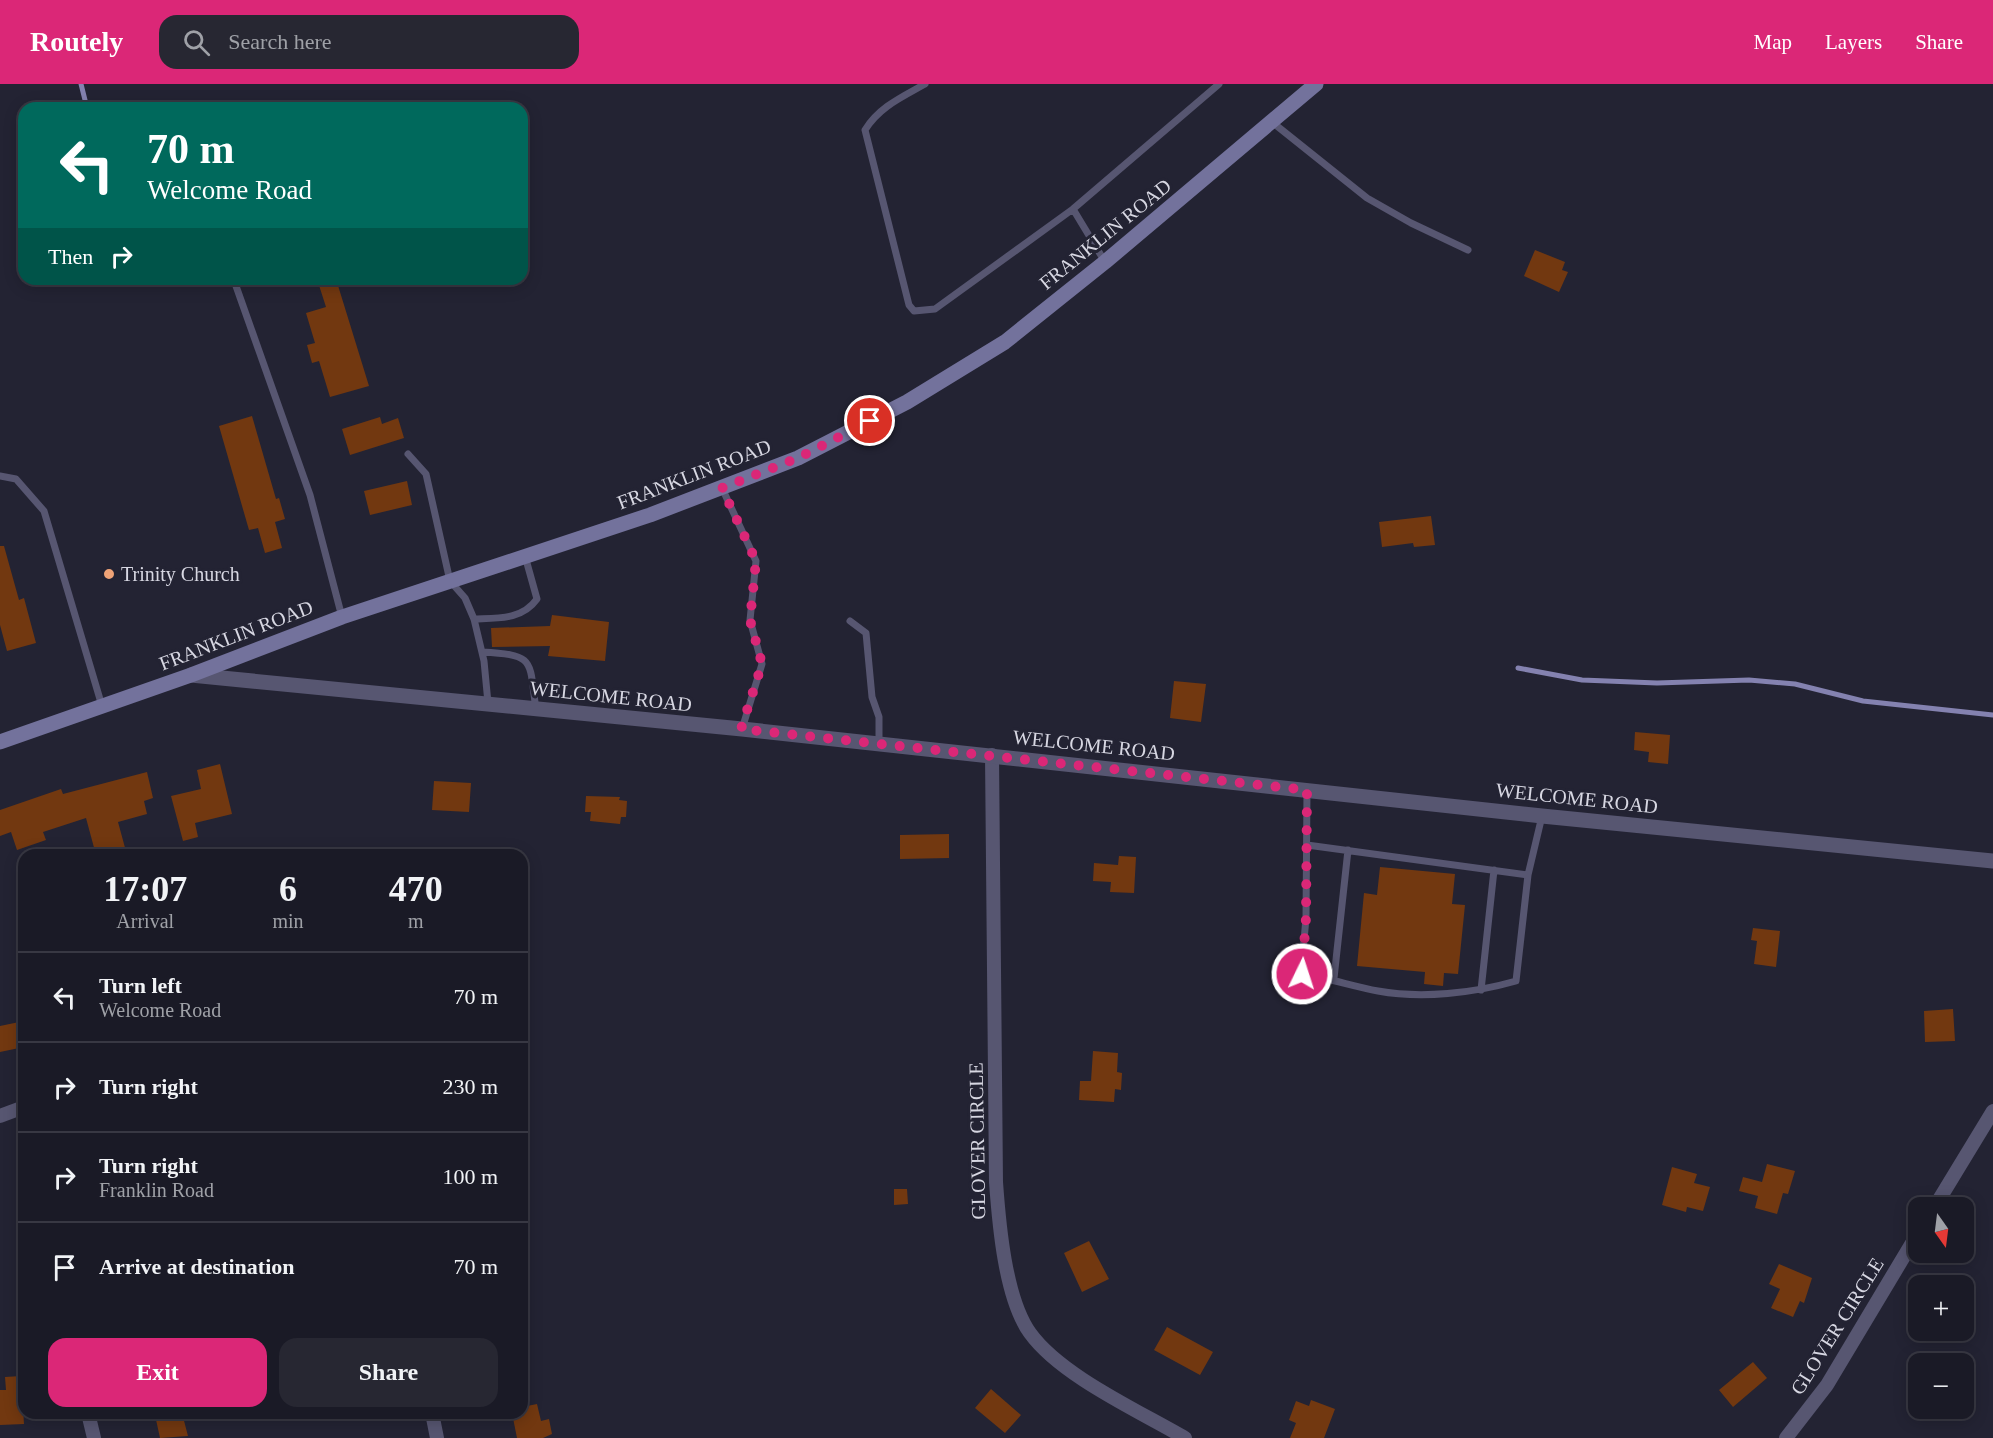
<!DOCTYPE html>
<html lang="en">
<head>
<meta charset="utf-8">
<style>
	:root { --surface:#1a1a26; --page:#272732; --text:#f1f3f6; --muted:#9fa1a7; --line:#383843; --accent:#db2777 }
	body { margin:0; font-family:Georgia,serif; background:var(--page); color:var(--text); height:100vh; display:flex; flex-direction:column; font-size:22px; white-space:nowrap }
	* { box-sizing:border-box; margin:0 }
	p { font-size:20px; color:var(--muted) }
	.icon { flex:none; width:33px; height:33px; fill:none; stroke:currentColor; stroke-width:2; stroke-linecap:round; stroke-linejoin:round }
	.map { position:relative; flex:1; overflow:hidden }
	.panel { position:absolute; left:18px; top:765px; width:510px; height:570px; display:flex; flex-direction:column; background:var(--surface); border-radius:18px; box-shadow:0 3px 15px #0003,0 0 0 2px var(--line) }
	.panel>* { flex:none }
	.top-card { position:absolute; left:18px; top:18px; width:510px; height:183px; border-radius:18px; box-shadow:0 3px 15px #0003,0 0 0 2px var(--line); background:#00695c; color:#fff; overflow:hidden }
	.needle { width:39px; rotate:166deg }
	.controls { position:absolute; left:1908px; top:1113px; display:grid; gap:12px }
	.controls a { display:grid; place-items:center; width:66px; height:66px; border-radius:12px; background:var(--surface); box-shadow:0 3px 15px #0003,0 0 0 2px var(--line); font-size:30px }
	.pin { position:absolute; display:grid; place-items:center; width:51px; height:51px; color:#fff; margin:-26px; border:3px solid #fff; border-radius:50%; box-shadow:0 2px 6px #0007 }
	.me { position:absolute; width:66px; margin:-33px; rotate:4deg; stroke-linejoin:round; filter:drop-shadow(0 0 4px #0008) }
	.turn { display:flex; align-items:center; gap:21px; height:126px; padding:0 30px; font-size:27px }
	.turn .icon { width:78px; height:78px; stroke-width:2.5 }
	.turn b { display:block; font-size:42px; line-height:51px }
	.then { display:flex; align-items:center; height:57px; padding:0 30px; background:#0003; gap:12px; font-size:22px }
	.eta { display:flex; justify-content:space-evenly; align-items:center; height:102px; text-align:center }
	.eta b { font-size:36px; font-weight:700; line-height:42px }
	.button { display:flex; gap:12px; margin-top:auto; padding:12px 30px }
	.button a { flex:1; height:69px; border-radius:18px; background:var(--accent); color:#fff; font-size:24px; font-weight:700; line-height:69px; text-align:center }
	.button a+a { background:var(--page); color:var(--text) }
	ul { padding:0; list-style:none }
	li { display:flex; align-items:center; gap:18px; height:90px; padding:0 30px; border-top:2px solid var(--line) }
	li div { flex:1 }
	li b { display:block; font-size:22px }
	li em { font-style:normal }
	header { display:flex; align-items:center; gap:36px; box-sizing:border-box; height:84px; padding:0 30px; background:var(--accent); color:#fff }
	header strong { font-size:28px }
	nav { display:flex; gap:33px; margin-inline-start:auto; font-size:21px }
	.search { width:420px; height:54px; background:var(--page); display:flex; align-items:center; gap:15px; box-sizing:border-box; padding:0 21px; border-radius:18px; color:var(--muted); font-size:22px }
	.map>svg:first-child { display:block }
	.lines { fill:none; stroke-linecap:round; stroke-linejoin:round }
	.stream { stroke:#8482b0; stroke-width:5 }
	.building { fill:#723810 }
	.service { stroke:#575671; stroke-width:7 }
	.minor { stroke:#575671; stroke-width:14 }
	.tertiary { stroke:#575671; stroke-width:15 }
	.secondary { stroke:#73729c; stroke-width:15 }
	.route { stroke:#db2777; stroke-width:10; stroke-dasharray:0 18 }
	.poi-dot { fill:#efa377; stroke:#232333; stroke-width:2 }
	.labels { text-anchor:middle; stroke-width:6; stroke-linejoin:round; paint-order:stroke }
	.street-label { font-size:20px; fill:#d7d7e2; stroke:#232333 }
	.poi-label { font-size:20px; fill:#d7d7e2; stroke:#232333; text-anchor:start }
</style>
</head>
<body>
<header>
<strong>Routely</strong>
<div class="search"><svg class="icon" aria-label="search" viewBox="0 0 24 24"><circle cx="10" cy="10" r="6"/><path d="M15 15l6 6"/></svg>Search here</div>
<nav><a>Map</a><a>Layers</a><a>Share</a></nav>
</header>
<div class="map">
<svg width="1993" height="1354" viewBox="0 0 1993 1354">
	<rect width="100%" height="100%" fill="#232333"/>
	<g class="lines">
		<!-- stream -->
		<path class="stream" d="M 81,0 L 87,24
			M 1518,584 L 1582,596 L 1657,599 L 1749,596 L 1795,600 L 1863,617 L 1993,631"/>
	</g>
	<!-- building -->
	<path class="building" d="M 1535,166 L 1565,178 L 1562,186 L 1568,188 L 1559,208 L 1524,192 Z
		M 317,195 L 336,195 L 369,302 L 330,313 L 319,277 L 312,279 L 307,261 L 315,259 L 306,229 L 326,223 Z
		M 252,332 L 276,415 L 279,414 L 285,435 L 275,438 L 282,464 L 265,469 L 258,444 L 249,446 L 219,342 Z
		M 380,333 L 382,340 L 398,334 L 404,354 L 350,371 L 342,345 Z
		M 407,397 L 412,421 L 370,431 L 364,407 Z
		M 1431,432 L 1435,461 L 1414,463 L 1413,459 L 1382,463 L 1379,438 Z
		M 0,462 L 4,462 L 19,516 L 24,514 L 36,559 L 7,567 L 0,541 Z
		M 552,531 L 609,538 L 605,577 L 548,572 L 550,562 L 492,563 L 491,544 L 550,542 Z
		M 1174,597 L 1206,600 L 1201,638 L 1170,634 Z
		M 1635,648 L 1670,651 L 1668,680 L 1648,678 L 1649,668 L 1634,666 Z
		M 220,680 L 232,730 L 195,739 L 198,753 L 183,757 L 171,712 L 201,705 L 197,686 Z
		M 147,688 L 153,714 L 144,717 L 147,730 L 118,738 L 127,771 L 96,771 L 86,734 L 43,748 L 46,756 L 17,766 L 11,748 L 0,752 L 0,726 L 61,705 L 63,710 Z
		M 434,697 L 471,699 L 469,728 L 432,726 Z
		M 586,712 L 620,713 L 619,716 L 627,717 L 626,733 L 621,733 L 620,740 L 590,737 L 591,728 L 585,728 Z
		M 949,750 L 949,774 L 900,775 L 900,751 Z
		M 1119,772 L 1136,773 L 1134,809 L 1110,808 L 1111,798 L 1093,797 L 1094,779 L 1118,781 Z
		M 1380,783 L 1455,790 L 1452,820 L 1465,821 L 1458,890 L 1444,889 L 1443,902 L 1424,900 L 1425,888 L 1357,882 L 1364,809 L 1377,811 Z
		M 1753,844 L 1780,847 L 1776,883 L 1754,880 L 1757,857 L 1751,856 Z
		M 1953,925 L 1955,957 L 1925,958 L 1924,927 Z
		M 24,937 L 24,963 L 0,968 L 0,942 Z
		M 1093,967 L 1118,969 L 1117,988 L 1122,989 L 1121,1006 L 1115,1005 L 1114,1018 L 1079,1016 L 1080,997 L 1091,997 Z
		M 1767,1080 L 1795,1087 L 1788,1110 L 1783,1109 L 1777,1130 L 1755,1124 L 1758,1112 L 1739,1107 L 1743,1093 L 1762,1098 Z
		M 1672,1083 L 1697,1090 L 1694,1099 L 1710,1103 L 1703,1127 L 1687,1123 L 1686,1128 L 1662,1121 Z
		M 894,1105 L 907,1105 L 908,1120 L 894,1121 Z
		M 1089,1157 L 1109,1195 L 1082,1208 L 1064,1169 Z
		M 1779,1180 L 1812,1194 L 1804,1219 L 1800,1217 L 1793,1233 L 1771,1224 L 1780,1205 L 1769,1200 Z
		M 1167,1243 L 1213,1268 L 1200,1291 L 1154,1266 Z
		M 1753,1278 L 1767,1294 L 1733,1323 L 1719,1306 Z
		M 21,1292 L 24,1340 L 0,1341 L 0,1306 L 6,1306 L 5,1293 Z
		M 991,1305 L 1021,1331 L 1005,1349 L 975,1324 Z
		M 1311,1316 L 1335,1325 L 1324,1354 L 1290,1354 L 1296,1339 L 1289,1336 L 1296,1317 L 1309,1322 Z
		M 537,1320 L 541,1337 L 549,1335 L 552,1350 L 543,1354 L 517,1354 L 512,1329 L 522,1329 L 522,1323 Z
		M 162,1329 L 182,1329 L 188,1352 L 160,1354 L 155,1331 Z"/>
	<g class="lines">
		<!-- service -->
		<path class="service" d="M 925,0 C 902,13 879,23 865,46 L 909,221 L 914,227 L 935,225 L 1073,125 L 1105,178
			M 1272,38 L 1367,114 L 1411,139 L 1468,166
			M 1073,125 L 1219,0
			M 236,202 L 310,411 L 342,533
			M 408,370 L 426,390 L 450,497 L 465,514 L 474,535 L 484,577 L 488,619
			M 0,392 L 16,395 L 44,427 L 102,622
			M 722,404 L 756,477 L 750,536 L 762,580 L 742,645
			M 474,535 C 498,534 522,536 537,515 L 525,472
			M 850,537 L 866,549 L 872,613 L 879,633 L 879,660
			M 482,568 C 536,571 529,575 536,626
			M 1307,706 L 1306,834 L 1301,890 C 1328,894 1352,902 1378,907 C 1422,915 1474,909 1516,897 L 1528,791 L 1542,732
			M 1307,761 L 1528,791
			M 1334,894 L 1348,766
			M 1481,906 L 1494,786"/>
		<!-- minor -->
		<path class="minor" d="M 992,671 L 996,1098 C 999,1140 1005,1214 1030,1249 C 1061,1292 1139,1327 1185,1354
			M 0,1032 L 24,1023
			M 1934,1124 L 1993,1027
			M 88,1329 L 94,1354
			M 432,1329 L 437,1354
			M 1786,1354 L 1827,1301 L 1918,1149"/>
		<!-- tertiary -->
		<path class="tertiary" d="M 191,591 L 742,645 L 1542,732 L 1993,777"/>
		<!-- secondary -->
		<path class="secondary" d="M 0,658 L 191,591 L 342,533 L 650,431 L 798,374 L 907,318 L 1005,258 L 1105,178 L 1316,0"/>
	</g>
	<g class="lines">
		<!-- route -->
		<path class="route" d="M 870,337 L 798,374 L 722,404 L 756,477 L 750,536 L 762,580 L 741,645 L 1307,706 L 1306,834 L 1302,890"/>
	</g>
	<!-- markers -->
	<circle class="poi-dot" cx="109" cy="490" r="6"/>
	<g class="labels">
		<!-- street labels -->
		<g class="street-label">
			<text transform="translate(1105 150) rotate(-39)" y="7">FRANKLIN ROAD</text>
			<text transform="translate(694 390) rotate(-21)" y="7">FRANKLIN ROAD</text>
			<text transform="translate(236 551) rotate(-21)" y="7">FRANKLIN ROAD</text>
			<text transform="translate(611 612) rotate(6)" y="7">WELCOME ROAD</text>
			<text transform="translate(1094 661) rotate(6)" y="7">WELCOME ROAD</text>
			<text transform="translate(1577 714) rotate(6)" y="7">WELCOME ROAD</text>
			<text transform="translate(977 1057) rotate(-91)" y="7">GLOVER CIRCLE</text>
			<text transform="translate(1837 1242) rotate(-58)" y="7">GLOVER CIRCLE</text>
		</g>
		<!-- poi labels -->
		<g class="poi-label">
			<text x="121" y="497">Trinity Church</text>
		</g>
	</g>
</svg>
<div class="controls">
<a><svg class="needle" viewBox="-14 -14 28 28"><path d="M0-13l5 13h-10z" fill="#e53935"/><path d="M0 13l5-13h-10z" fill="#9fa1a7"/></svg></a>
<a>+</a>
<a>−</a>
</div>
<div class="pin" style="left:870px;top:337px;background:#d93025"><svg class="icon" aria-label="arrive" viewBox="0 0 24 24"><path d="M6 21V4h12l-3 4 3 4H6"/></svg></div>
<svg class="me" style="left:1302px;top:890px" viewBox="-20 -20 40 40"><circle r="17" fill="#db2777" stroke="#fff" stroke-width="3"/><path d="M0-11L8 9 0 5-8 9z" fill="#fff"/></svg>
<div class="top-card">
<div class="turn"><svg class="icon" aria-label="left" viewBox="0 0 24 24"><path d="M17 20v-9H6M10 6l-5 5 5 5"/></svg><div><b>70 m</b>Welcome Road</div></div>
<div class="then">Then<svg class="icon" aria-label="right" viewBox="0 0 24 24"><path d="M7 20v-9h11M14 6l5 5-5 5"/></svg></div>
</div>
<section class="panel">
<div class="eta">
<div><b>17:07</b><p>Arrival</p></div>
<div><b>6</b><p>min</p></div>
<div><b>470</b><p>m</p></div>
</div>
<ul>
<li><svg class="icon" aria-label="left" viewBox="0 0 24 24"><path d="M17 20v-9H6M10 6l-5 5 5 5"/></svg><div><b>Turn left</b><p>Welcome Road</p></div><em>70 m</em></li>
<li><svg class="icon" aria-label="right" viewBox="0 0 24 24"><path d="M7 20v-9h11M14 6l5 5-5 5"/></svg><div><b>Turn right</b></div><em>230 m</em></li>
<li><svg class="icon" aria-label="right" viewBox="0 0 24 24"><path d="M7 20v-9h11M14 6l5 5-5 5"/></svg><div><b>Turn right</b><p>Franklin Road</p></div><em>100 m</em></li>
<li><svg class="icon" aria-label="arrive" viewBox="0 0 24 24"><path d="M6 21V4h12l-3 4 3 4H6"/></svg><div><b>Arrive at destination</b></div><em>70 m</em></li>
</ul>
<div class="button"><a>Exit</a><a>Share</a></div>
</section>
</div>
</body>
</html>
